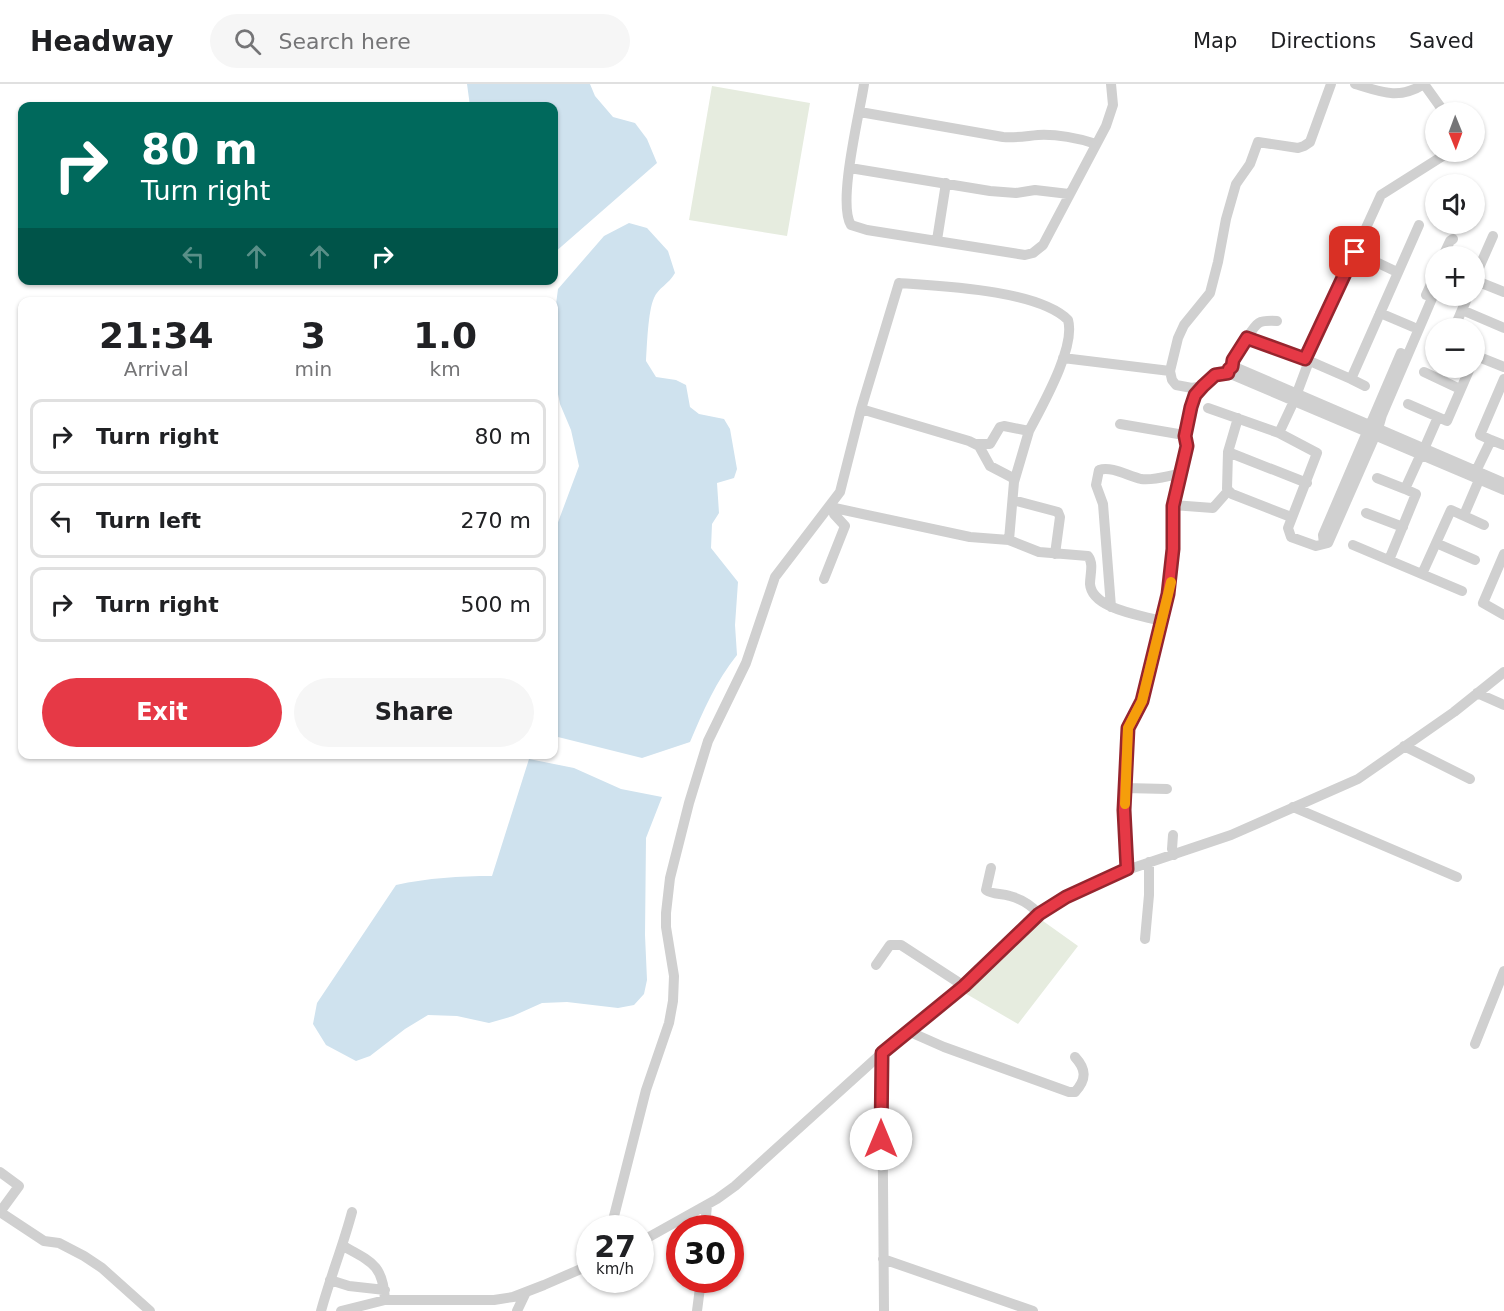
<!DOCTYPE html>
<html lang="en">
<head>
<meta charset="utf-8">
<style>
	:root { --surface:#fff; --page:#f6f6f6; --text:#202124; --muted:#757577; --line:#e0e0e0; --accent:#e63946 }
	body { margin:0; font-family:"DejaVu Sans",sans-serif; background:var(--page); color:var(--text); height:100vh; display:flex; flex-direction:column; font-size:22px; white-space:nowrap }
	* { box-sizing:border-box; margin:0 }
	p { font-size:20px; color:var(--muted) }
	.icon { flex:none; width:33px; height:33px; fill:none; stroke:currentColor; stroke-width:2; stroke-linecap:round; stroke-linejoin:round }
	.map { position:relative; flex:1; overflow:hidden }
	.panel { position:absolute; left:18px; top:213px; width:540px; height:462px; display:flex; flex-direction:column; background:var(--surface); border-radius:12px; box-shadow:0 2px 4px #0004 }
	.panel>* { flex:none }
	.guide { position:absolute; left:18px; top:18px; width:540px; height:183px; border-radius:12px; box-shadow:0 2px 4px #0004; background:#00695c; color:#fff; overflow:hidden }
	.needle { width:39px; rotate:179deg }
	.tools { position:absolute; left:1425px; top:18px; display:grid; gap:12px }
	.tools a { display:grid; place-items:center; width:60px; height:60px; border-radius:50%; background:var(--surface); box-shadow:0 2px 4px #0004; font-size:30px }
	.speed { position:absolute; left:576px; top:1131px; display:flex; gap:12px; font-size:30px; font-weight:700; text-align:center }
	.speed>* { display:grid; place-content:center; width:78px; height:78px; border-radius:50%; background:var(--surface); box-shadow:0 2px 4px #0004; line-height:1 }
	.speed small { font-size:15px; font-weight:400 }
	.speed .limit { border:9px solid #d22; background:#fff; color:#111 }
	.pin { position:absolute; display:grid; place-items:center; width:51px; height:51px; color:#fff; margin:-26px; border-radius:12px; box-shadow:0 3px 9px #0006 }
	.me { position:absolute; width:66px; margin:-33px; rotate:0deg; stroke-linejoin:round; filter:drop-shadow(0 0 4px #0008) }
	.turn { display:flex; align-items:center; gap:21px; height:126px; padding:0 24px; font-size:27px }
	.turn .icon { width:78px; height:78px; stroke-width:2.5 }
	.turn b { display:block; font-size:42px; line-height:51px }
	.lanes { display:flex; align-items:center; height:57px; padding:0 24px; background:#0003; justify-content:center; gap:30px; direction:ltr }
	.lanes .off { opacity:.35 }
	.eta { display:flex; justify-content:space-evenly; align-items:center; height:102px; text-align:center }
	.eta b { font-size:36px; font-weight:700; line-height:42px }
	.cta { display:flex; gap:12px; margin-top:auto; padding:12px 24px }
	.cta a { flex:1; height:69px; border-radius:36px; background:var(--accent); color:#fff; font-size:24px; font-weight:700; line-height:69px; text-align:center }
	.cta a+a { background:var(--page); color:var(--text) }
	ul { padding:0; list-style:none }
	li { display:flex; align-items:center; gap:18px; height:75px; margin:0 12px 9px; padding:0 12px; border:3px solid var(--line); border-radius:12px }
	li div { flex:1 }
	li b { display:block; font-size:22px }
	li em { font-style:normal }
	header { display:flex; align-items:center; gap:36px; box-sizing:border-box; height:84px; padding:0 30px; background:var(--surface); border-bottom:2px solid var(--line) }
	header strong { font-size:28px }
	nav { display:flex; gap:33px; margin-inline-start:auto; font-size:21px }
	.search { width:420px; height:54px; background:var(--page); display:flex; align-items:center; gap:15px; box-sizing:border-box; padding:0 21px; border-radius:33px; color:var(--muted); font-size:22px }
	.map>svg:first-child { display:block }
	.green { fill:#e6ecdf }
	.water { fill:#cfe2ee }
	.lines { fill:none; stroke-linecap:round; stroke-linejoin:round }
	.minor { stroke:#d0d0d0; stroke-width:10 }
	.route-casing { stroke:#96252e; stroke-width:15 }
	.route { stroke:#e63946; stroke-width:10 }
	.slow { stroke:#f59e0b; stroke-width:10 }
</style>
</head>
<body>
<header>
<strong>Headway</strong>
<div class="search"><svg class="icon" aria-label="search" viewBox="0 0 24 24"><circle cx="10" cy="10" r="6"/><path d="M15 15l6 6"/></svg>Search here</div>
<nav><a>Map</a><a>Directions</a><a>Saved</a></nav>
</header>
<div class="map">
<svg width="1504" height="1227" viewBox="0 0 1504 1227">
	<rect width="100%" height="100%" fill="#fff"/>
	<!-- green -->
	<path class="green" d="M 712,2 L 810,19 L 787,152 L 689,136 Z
		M 1036,832 L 1078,862 L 1018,940 L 963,908 Z"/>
	<!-- water -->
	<path class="water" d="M 467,0 L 590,0 L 595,12 L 613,33 L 635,39 L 647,55 L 657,79 L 554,169 L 554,22 L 470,22 Z
		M 629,139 L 647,144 L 668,167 L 675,189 C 669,200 658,204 654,214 C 648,227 647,262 646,277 L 656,293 L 676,296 L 686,301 L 690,323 L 699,330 L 724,335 L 730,345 L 737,385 L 734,394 L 717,399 L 719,429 L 712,440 L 711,464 L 738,498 L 735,541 L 737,571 C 716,597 703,627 690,658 L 642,674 L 554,652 L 554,449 L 579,382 L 571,346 L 560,320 L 554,290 L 555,228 L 558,205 L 604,152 Z
		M 529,675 L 574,684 L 621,705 L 662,713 L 646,754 L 645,851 L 647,896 L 644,910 L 634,921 L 618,924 L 567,918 L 542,919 L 513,932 L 489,939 L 457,932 L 428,931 L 405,945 L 370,972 L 356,977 L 326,961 L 313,940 L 317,919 L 396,801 C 428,794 459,792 492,792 Z"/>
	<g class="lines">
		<!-- minor -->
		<path class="minor" d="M 864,0 C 860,28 837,119 851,141 L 867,146 L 1025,171 L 1033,169 L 1043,161 L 1106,42 L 1113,21 L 1111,0
			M 1355,0 C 1381,8 1399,16 1424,0
			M 1424,0 L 1444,28
			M 860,28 L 1003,53 C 1016,54 1026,52 1038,51 C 1056,50 1079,54 1096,60
			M 850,84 L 990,107 L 1016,109 L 1035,106 L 1069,110
			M 937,156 L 946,99
			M 1355,168 L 1381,111 L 1449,68
			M 1443,172 L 1450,157 L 1453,155
			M 1474,195 L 1493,152
			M 1474,196 L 1504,208
			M 1426,211 L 1436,189
			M 1462,226 L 1504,244
			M 1380,229 L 1413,243
			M 1277,237 C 1258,236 1257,238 1247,254 L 1305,275 L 1351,295 L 1419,141
			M 1456,240 L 1468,212
			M 1434,254 L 1436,254
			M 1474,271 L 1504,283
			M 1063,274 L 1170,287
			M 1305,275 L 1355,168 L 1397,188
			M 1232,283 L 1233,276 L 1247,254
			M 1424,288 L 1460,305
			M 1351,295 L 1365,302
			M 1203,302 L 1192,304 L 1176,301 L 1172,296 L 1170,287 L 1178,254 L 1184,241 L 1210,209 L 1218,178 L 1226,135 L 1236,100 L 1250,80 L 1258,58 L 1298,64 L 1304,62 L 1310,58 L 1331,0
			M 1408,320 L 1447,337 L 1470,284
			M 1208,324 L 1279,349 L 1317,369 L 1288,444 L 1291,453 L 1316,462 L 1328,459 L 1378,345 L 1382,331 L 1436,205
			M 861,325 L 969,357 L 979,362 L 990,382 L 1013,394 L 1014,398 L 1009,456
			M 1238,334 L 1228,368 L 1227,405 L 1232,410 L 1291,433
			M 1120,340 L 1184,351 L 1188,359 L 1173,421 L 1173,465 L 1168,510 L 1142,617 L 1128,643 L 1124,726 L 1127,785
			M 1279,349 L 1294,317 L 1309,277
			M 1186,352 C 1191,327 1195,289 1228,289
			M 1491,356 L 1504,361
			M 1424,365 L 1438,333
			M 1228,368 L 1307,399
			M 1476,387 L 1491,356 L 1480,351 L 1504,295
			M 1377,394 L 1405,405
			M 1014,398 L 1029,347
			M 1504,399 L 1235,283 L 1229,285 L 1228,289 L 1504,406
			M 1013,416 L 1058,428 L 1060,433 L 1055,470
			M 1173,421 L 1213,424 L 1228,407
			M 830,423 L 970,453 L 1009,456 L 1039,468 L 1088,472 C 1094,480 1090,490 1090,500 C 1092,525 1141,531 1161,537
			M 1366,429 L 1403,443
			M 1464,431 L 1479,396
			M 1436,459 L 1475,476
			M 1324,460 L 1323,451 L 1401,269
			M 1353,461 L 1462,507
			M 1504,470 L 1483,519 L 1504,531
			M 1389,476 L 1416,410 L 1405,405 L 1420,372
			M 1422,490 L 1451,426 L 1484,441
			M 824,495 L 845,442 L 834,430 L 833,423
			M 1111,523 L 1103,420 L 1096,401 L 1099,386 C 1112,382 1128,392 1141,395 C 1153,397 1167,392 1179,390
			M 1477,609 L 1504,621
			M 1404,662 L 1470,695
			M 1125,704 L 1167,705
			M 1293,723 L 1457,793
			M 1173,751 L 1172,765 L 1174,771
			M 991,784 L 986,806 C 993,811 1001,809 1010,812 C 1021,815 1032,822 1039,830
			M 1145,855 L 1149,811 L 1149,778
			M 876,881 L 890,861 L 901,861 L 964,902
			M 910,948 L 944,963 L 1069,1008 L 1075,1008 C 1087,995 1086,985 1075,973
			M 1475,960 L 1504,887
			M 882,969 L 884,1227
			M 0,1088 L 19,1102 L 0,1128
			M 0,1128 L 44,1157 L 59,1159 L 84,1172 L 102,1184 L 150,1227
			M 611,1144 L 646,1006 L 669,939 L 673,917 L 674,892 L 666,843 L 666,829 L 670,794 L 689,719 L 708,657 L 746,579 L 775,493 L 840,408 L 861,325 L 899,199 C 941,202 1038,206 1068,236 C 1076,263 1042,322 1029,347 L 1004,342 L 1000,343 L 990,360 L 975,360
			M 705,1144 L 707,1121
			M 640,1158 L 717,1115 L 735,1102 L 882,969 L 964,902 L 1029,839 L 1049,823 L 1112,791 L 1231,751 L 1358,695 L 1454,628 L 1504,588
			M 343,1162 C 372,1178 383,1181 385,1216
			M 883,1175 L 1033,1227
			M 330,1196 L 349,1202 L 385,1206
			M 321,1227 C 330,1194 343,1162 352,1128
			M 341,1227 L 385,1216 L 494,1216 L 513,1213 L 544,1201 L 590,1181
			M 517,1227 L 526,1208
			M 697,1227 L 701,1196"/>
	</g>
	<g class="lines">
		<defs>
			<path id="route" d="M 881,1055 L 882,969 L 964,902 L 1039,830 L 1066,813 L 1127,785 L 1124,726 L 1128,644 L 1142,617 L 1168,510 L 1173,465 L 1173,422 L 1187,362 L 1185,352 L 1191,323 L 1195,311 L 1203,302 L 1215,291 L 1228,289 L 1229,285 L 1232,283 L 1233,276 L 1247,254 L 1305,275 L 1355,168"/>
		</defs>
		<!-- route casing -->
		<use href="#route" class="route-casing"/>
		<!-- route -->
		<use href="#route" class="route"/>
		<!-- slow -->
		<path class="slow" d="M 1125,720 L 1128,644 L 1142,617 L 1171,498"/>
	</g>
</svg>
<div class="tools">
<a><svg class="needle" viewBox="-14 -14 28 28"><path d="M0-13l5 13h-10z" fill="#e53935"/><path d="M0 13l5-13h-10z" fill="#757577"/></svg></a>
<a><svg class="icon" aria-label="sound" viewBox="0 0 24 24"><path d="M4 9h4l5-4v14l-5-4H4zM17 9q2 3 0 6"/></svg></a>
<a>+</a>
<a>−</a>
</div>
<div class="speed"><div>27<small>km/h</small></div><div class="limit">30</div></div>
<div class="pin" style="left:1355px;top:168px;background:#d93025"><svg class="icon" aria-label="arrive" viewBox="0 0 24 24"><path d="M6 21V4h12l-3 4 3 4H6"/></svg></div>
<svg class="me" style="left:881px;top:1055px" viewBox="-20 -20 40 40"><circle r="19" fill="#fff"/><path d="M0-13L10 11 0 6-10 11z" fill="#e63946"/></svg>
<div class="guide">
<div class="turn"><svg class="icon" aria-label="right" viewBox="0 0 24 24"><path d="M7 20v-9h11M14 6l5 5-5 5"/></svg><div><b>80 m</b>Turn right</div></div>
<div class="lanes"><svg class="icon off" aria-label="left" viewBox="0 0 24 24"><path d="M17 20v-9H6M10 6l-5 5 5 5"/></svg><svg class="icon off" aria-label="ahead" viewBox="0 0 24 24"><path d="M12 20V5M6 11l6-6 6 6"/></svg><svg class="icon off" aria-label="ahead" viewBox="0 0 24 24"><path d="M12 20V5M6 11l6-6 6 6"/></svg><svg class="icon" aria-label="right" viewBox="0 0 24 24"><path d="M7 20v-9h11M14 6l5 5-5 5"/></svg></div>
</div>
<section class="panel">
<div class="eta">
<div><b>21:34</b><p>Arrival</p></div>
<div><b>3</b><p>min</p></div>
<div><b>1.0</b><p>km</p></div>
</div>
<ul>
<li><svg class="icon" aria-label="right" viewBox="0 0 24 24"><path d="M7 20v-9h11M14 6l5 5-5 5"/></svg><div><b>Turn right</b></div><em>80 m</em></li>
<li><svg class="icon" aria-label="left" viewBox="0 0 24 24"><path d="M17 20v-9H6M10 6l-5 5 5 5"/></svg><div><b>Turn left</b></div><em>270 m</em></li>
<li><svg class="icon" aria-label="right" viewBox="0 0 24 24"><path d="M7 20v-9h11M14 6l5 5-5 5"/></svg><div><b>Turn right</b></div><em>500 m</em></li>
</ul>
<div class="cta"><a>Exit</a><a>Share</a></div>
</section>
</div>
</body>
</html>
